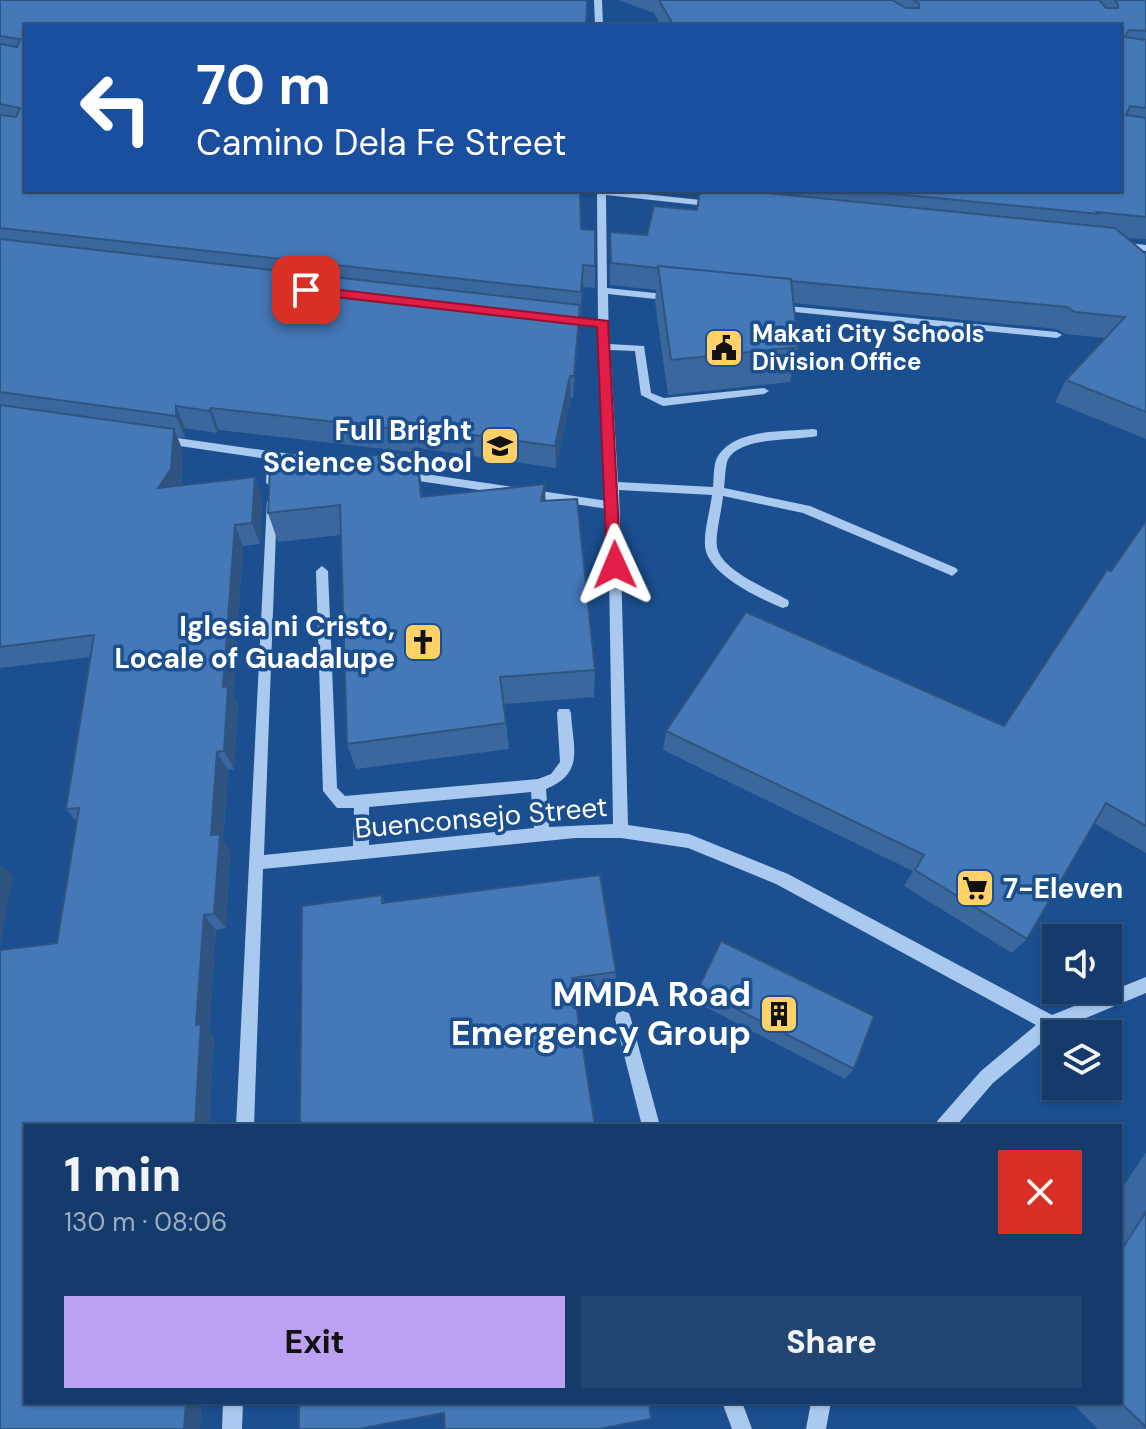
<!DOCTYPE html>
<html lang="en">
<head>
<meta charset="utf-8">
<style>
	:root { --surface:#143b6b; --page:#214673; --text:#f1f3f6; --muted:#9dadc1; --line:#33557e; --accent:#bca0f2 }
	body { margin:0; font-family:"DM Sans",sans-serif; background:var(--page); color:var(--text); height:100vh; display:flex; flex-direction:column; font-size:30px; white-space:nowrap }
	* { box-sizing:border-box; margin:0 }
	p { font-size:26px; color:var(--muted) }
	.icon { flex:none; width:44px; height:44px; fill:none; stroke:currentColor; stroke-width:2; stroke-linecap:round; stroke-linejoin:round }
	.map { position:relative; flex:1; overflow:hidden }
	.panel { position:absolute; left:24px; top:1124px; width:1098px; height:280px; display:flex; flex-direction:column; background:var(--surface); border-radius:0px; box-shadow:0 2px 6px #0004,0 0 0 2px var(--line) }
	.panel>* { flex:none }
	.hud { position:absolute; left:24px; top:24px; width:1098px; height:168px; border-radius:0px; box-shadow:0 2px 6px #0004,0 0 0 2px var(--line); background:#1a4fa0; color:#fff; overflow:hidden }
	.buttons { position:absolute; left:1042px; top:924px; display:grid; gap:16px }
	.buttons a { display:grid; place-items:center; width:80px; height:80px; border-radius:0px; background:var(--surface); box-shadow:0 2px 6px #0004,0 0 0 2px var(--line); font-size:40px }
	.pin { position:absolute; display:grid; place-items:center; width:68px; height:68px; color:#fff; margin:-34px; border-radius:16px; box-shadow:0 4px 12px #0006 }
	.me { position:absolute; width:88px; margin:-44px; rotate:359deg; stroke-linejoin:round; filter:drop-shadow(0 0 6px #0008) }
	.turn { display:flex; align-items:center; gap:28px; height:168px; padding:0 40px; font-size:36px }
	.turn .icon { width:104px; height:104px; stroke-width:2.5 }
	.turn b { display:block; font-size:56px; line-height:68px }
	.round { display:grid; place-items:center; flex:none; width:84px; height:84px; border-radius:0px; background:var(--page) }
	.summary { display:flex; align-items:center; justify-content:space-between; height:136px; padding:0 40px }
	h1 { font-size:48px; font-weight:800; line-height:60px }
	.primary-button { display:flex; gap:16px; margin-top:auto; padding:16px 40px }
	.primary-button a { flex:1; height:92px; border-radius:0px; background:var(--accent); color:#111; font-size:32px; font-weight:800; line-height:92px; text-align:center }
	.primary-button a+a { background:var(--page); color:var(--text) }
	.map>svg:first-child { display:block }
	.lines { fill:none; stroke-linecap:round; stroke-linejoin:round }
	.minor { fill:#a9c9ee; fill-rule:evenodd }
	.wall { fill:#3a679d }
	.shaded-wall { fill:#305480 }
	.building { fill:#4478b7; stroke:#305480; stroke-width:2 }
	.route { fill:#e11d48; stroke:#92132f; stroke-width:2 }
	.labels { text-anchor:middle; stroke-width:7; stroke-linejoin:round; paint-order:stroke }
	.far-poi-label { font-size:24px; font-weight:bold; fill:#fff; stroke:#1b4f8f; text-anchor:start }
	.poi-label { font-size:28px; font-weight:bold; fill:#fff; stroke:#1b4f8f; text-anchor:end }
	.street-label { font-size:28px; fill:#fff; stroke:#1b4f8f }
	.near-poi-label { font-size:34px; font-weight:bold; fill:#fff; stroke:#1b4f8f; text-anchor:end }
</style>
</head>
<body>
<div class="map">
<svg width="1146" height="1429" viewBox="0 0 1146 1429">
	<rect width="100%" height="100%" fill="#1b4f8f"/>
	<g class="lines">
		<!-- minor -->
		<path class="minor" d="M 594,0 L 602,0 L 603,26 L 595,26 Z
			M 578,190 L 608,190 L 719,202 L 719,206 L 716,207 L 606,195 L 607,288 L 674,295 L 679,298 L 674,301 L 608,294 L 609,344 L 644,346 L 651,393 L 664,398 L 764,388 L 769,391 L 764,394 L 663,406 L 641,395 L 635,351 L 610,350 L 618,482 L 713,487 C 714,477 713,464 718,456 C 736,428 784,432 813,429 L 817,430 L 817,436 C 794,441 736,436 727,462 C 725,470 725,480 724,488 L 810,506 L 956,568 L 958,571 L 952,576 L 948,574 L 803,513 L 723,496 C 722,510 715,534 717,547 C 721,571 769,589 788,600 L 789,603 L 788,606 L 783,608 C 760,599 707,574 705,546 C 704,530 710,511 712,495 L 619,490 L 628,825 L 689,834 L 788,874 L 1052,1015 L 1146,977 L 1146,993 L 1057,1030 L 993,1083 L 956,1126 L 935,1126 L 938,1120 L 981,1071 L 1036,1025 L 776,884 L 688,848 L 621,838 L 575,838 L 263,869 L 254,1126 L 236,1126 L 267,501 L 275,501 L 277,504 L 264,855 L 353,846 L 354,808 L 337,808 L 323,791 L 316,571 L 322,566 L 328,571 L 337,788 L 345,796 L 538,779 L 551,774 L 560,762 L 557,713 L 559,709 L 569,709 L 571,713 C 573,748 585,773 546,789 L 549,827 L 613,824 L 608,509 L 405,479 L 399,475 L 405,471 L 608,501 L 598,326 L 560,323 L 555,320 L 560,317 L 598,320 L 597,194 ZM 531,792 L 534,828 L 369,845 L 369,807 Z
			M 1119,242 L 1146,245 L 1146,251 L 1116,247 L 1116,243 Z
			M 778,305 L 1057,332 L 1062,335 L 1057,338 L 774,310 L 773,308 Z
			M 163,436 L 333,460 L 339,464 L 333,468 L 279,460 L 278,483 L 272,487 L 266,483 L 267,459 L 159,443 L 159,437 Z
			M 623,1011 L 629,1013 L 631,1019 L 660,1126 L 642,1126 L 615,1019 L 617,1013 Z
			M 223,1402 L 243,1402 L 242,1429 L 222,1429 Z
			M 722,1402 L 742,1402 L 752,1429 L 732,1429 Z
			M 811,1402 L 831,1402 L 826,1429 L 806,1429 Z"/>
	</g>
	<!-- wall -->
	<path class="wall" d="M 0,0 L 587,0 L 586,26 L 26,26 L 26,190 L 580,190 L 581,229 L 595,230 L 595,288 L 583,287 L 581,314 L 580,314 L 573,398 L 571,398 L 556,468 L 418,448 L 419,453 L 219,430 L 217,433 L 185,428 L 185,438 L 177,437 L 183,451 L 181,485 L 255,477 L 262,498 L 260,544 L 243,546 L 233,696 L 238,705 L 234,769 L 228,770 L 223,840 L 230,851 L 226,928 L 216,930 L 209,1032 L 214,1036 L 209,1126 L 26,1126 L 26,1402 L 201,1402 L 200,1429 L 0,1429 L 0,950 L 57,943 L 77,822 L 66,809 L 91,657 L 0,668 Z
		M 618,0 L 1146,0 L 1146,239 L 1126,238 L 1146,254 L 1146,439 L 1055,402 L 1066,380 L 1106,338 L 1065,334 L 1057,329 L 793,303 L 798,347 L 790,382 L 668,395 L 655,302 L 656,290 L 610,285 L 610,232 L 647,235 L 697,210 L 700,190 L 1120,190 L 1120,26 L 661,26 L 654,13 Z
		M 422,486 L 423,497 L 545,501 L 595,670 L 594,697 L 504,704 L 509,749 L 356,769 L 347,744 L 341,535 L 278,542 L 268,513 Z
		M 1146,521 L 1146,853 L 1094,823 L 1027,939 L 1012,953 L 904,886 L 913,871 L 663,750 L 666,731 L 1004,726 Z
		M 382,895 L 385,903 L 616,972 L 615,987 L 575,993 L 300,1126 Z
		M 698,989 L 854,1069 L 845,1079 L 694,1001 Z
		M 1146,1152 L 1146,1429 L 1098,1429 L 1071,1402 L 1120,1402 L 1120,1191 Z"/>
	<!-- shaded-wall -->
	<path class="shaded-wall" d="M 583,265 L 583,287 L 581,314 L 581,292 Z
		M 580,305 L 579,327 L 573,398 L 574,376 Z
		M 570,376 L 571,398 L 556,468 L 555,446 Z
		M 176,406 L 185,428 L 185,438 L 176,416 Z
		M 211,408 L 219,430 L 217,433 L 209,411 Z
		M 174,429 L 183,451 L 180,490 L 158,488 Z
		M 417,456 L 422,486 L 426,527 L 421,497 Z
		M 255,477 L 262,498 L 260,544 L 252,523 Z
		M 545,484 L 546,514 L 541,501 Z
		M 235,525 L 243,546 L 233,696 L 238,705 L 234,769 L 224,751 L 223,687 Z
		M 217,752 L 228,770 L 223,840 L 230,851 L 226,928 L 214,914 L 211,835 Z
		M 0,864 L 13,876 L 0,948 Z
		M 204,915 L 216,930 L 209,1032 L 214,1036 L 209,1126 L 195,1126 L 196,1025 Z
		M 186,1402 L 201,1402 L 200,1429 L 184,1429 Z"/>
	<!-- building -->
	<path class="building" d="M 0,0 L 587,0 L 586,26 L 26,26 L 26,190 L 580,190 L 581,229 L 595,230 L 595,266 L 583,265 L 581,292 L 0,228 L 0,115 L 16,117 L 20,108 L 0,104 L 0,44 L 17,47 L 20,39 L 0,36 Z
		M 659,0 L 892,0 L 906,8 L 919,8 L 919,3 L 913,0 L 1099,0 L 1106,8 L 1118,8 L 1118,4 L 1115,0 L 1146,0 L 1146,31 L 1129,30 L 1125,37 L 1146,40 L 1146,108 L 1130,106 L 1126,115 L 1146,118 L 1146,217 L 1097,212 L 1099,214 L 854,190 L 1120,190 L 1120,26 L 674,26 Z
		M 700,190 L 740,190 L 1115,228 L 1146,254 L 1146,412 L 1066,380 L 1125,317 L 1075,312 L 1067,307 L 791,281 L 791,279 L 658,266 L 658,268 L 611,263 L 610,232 L 647,235 L 654,206 L 697,210 Z
		M 0,239 L 580,305 L 574,376 L 570,376 L 555,446 L 415,427 L 415,431 L 211,408 L 209,411 L 176,406 L 176,416 L 0,392 Z
		M 658,266 L 791,279 L 798,347 L 671,360 Z
		M 0,405 L 174,429 L 171,469 L 158,488 L 255,477 L 252,523 L 235,525 L 223,687 L 228,686 L 224,751 L 217,752 L 211,835 L 220,834 L 214,914 L 204,915 L 196,1025 L 201,1024 L 195,1126 L 26,1126 L 26,1402 L 157,1402 L 156,1403 L 186,1402 L 184,1429 L 0,1429 L 0,950 L 57,943 L 79,808 L 66,809 L 94,635 L 0,647 Z
		M 396,453 L 417,456 L 421,497 L 545,484 L 541,501 L 577,499 L 595,670 L 500,677 L 506,723 L 347,744 L 340,505 L 268,513 L 270,467 Z
		M 1146,521 L 1146,826 L 1106,803 L 1027,939 L 915,870 L 924,855 L 666,731 L 746,612 L 1004,726 L 1107,570 L 1111,571 Z
		M 600,875 L 616,972 L 572,978 L 595,1126 L 300,1126 L 302,906 L 382,895 L 382,903 Z
		M 721,941 L 874,1016 L 854,1069 L 698,989 Z
		M 1146,1212 L 1146,1427 L 1120,1402 L 1120,1252 Z
		M 299,1402 L 649,1402 L 651,1419 L 599,1429 L 445,1429 L 444,1413 L 358,1429 L 299,1429 Z"/>
	<!-- route -->
	<path class="route" d="M 306,286 L 608,321 L 621,569 L 610,569 L 607,565 L 597,327 L 301,293 L 301,287 Z"/>
	<!-- icons -->
	<defs>
		<symbol id="civic-square" viewBox="-11 -11 22 22"><rect x="-9" y="-9" width="18" height="18" rx="4" fill="#ffd166" stroke="#1b4f8f"/><path d="M-.6-6.5H3V-4.5H.6V-3L4-1V1h2V6H-6V1h2V-1L-.6-3ZM-1.2 2.5V6h2.4V2.5Z" fill="#111"/></symbol>
		<symbol id="school-square" viewBox="-11 -11 22 22"><rect x="-9" y="-9" width="18" height="18" rx="4" fill="#ffd166" stroke="#1b4f8f"/><path d="M0-5L7-2L0 1L-7-2ZM-4 1L0 2.5L4 1V4Q0 6-4 4Z" fill="#111"/></symbol>
		<symbol id="church-square" viewBox="-11 -11 22 22"><rect x="-9" y="-9" width="18" height="18" rx="4" fill="#ffd166" stroke="#1b4f8f"/><path d="M-1.2-6h2.4v3.5h3.3v2.4h-3.3V6h-2.4V-.1h-3.3v-2.4h3.3Z" fill="#111"/></symbol>
		<symbol id="supermarket-square" viewBox="-11 -11 22 22"><rect x="-9" y="-9" width="18" height="18" rx="4" fill="#ffd166" stroke="#1b4f8f"/><path d="M-6-5.5h2.5l.6 2H6L4.5 2H-2.5L-4.4-4H-6ZM-1.5 3.2a1.3 1.3 0 1 0 .1 0ZM3 3.2a1.3 1.3 0 1 0 .1 0Z" fill="#111"/></symbol>
		<symbol id="building-square" viewBox="-11 -11 22 22"><rect x="-9" y="-9" width="18" height="18" rx="4" fill="#ffd166" stroke="#1b4f8f"/><path d="M-4-6H4V6H1V3H-1V6H-4ZM-2.5-4.3h1.7v1.8h-1.7ZM.8-4.3h1.7v1.8H.8ZM-2.5-1h1.7V.8h-1.7ZM.8-1h1.7V.8H.8Z" fill="#111"/></symbol>
	</defs>
	<g fill-rule="evenodd">
		<use href="#civic-square" x="702" y="326" width="44" height="44"/>
		<use href="#school-square" x="478" y="424" width="44" height="44"/>
		<use href="#church-square" x="401" y="620" width="44" height="44"/>
		<use href="#supermarket-square" x="953" y="866" width="44" height="44"/>
		<use href="#building-square" x="757" y="992" width="44" height="44"/>
	</g>
	<g class="labels">
		<!-- far-poi labels -->
		<g class="far-poi-label">
			<text x="752" y="342">Makati City Schools<tspan x="752" dy="28">Division Office</tspan></text>
		</g>
		<!-- poi labels -->
		<g class="poi-label">
			<text x="472" y="440">Full Bright<tspan x="472" dy="32">Science School</tspan></text>
			<text x="395" y="636">Iglesia ni Cristo,<tspan x="395" dy="32">Locale of Guadalupe</tspan></text>
			<text x="1003" y="898" text-anchor="start">7-Eleven</text>
		</g>
		<!-- street labels -->
		<g class="street-label">
			<text transform="translate(481 817) rotate(-5)" y="10">Buenconsejo Street</text>
		</g>
		<!-- near-poi labels -->
		<g class="near-poi-label">
			<text x="751" y="1006">MMDA Road<tspan x="751" dy="39">Emergency Group</tspan></text>
		</g>
	</g>
</svg>
<div class="buttons">
<a><svg class="icon" aria-label="sound" viewBox="0 0 24 24"><path d="M4 9h4l5-4v14l-5-4H4zM17 9q2 3 0 6"/></svg></a>
<a><svg class="icon" aria-label="layers" viewBox="0 0 24 24"><path d="M12 4l9 5-9 5-9-5zM3 14l9 5 9-5"/></svg></a>
</div>
<div class="pin" style="left:306px;top:290px;background:#d93025"><svg class="icon" aria-label="arrive" viewBox="0 0 24 24"><path d="M6 21V4h12l-3 4 3 4H6"/></svg></div>
<svg class="me" style="left:615px;top:565px" viewBox="-20 -20 40 40"><path d="M0-17L14 15 0 8-14 15z" fill="#e11d48" stroke="#fff" stroke-width="4"/></svg>
<div class="hud">
<div class="turn"><svg class="icon" aria-label="left" viewBox="0 0 24 24"><path d="M17 20v-9H6M10 6l-5 5 5 5"/></svg><div><b>70 m</b>Camino Dela Fe Street</div></div>
</div>
<section class="panel">
<div class="summary"><div><h1>1 min</h1><p>130 m · 08:06</p></div><a class="round" style="background:#d93025;color:#fff"><svg class="icon" aria-label="close" viewBox="0 0 24 24"><path d="M6 6l12 12M18 6L6 18"/></svg></a></div>
<div class="primary-button"><a>Exit</a><a>Share</a></div>
</section>
</div>
</body>
</html>
